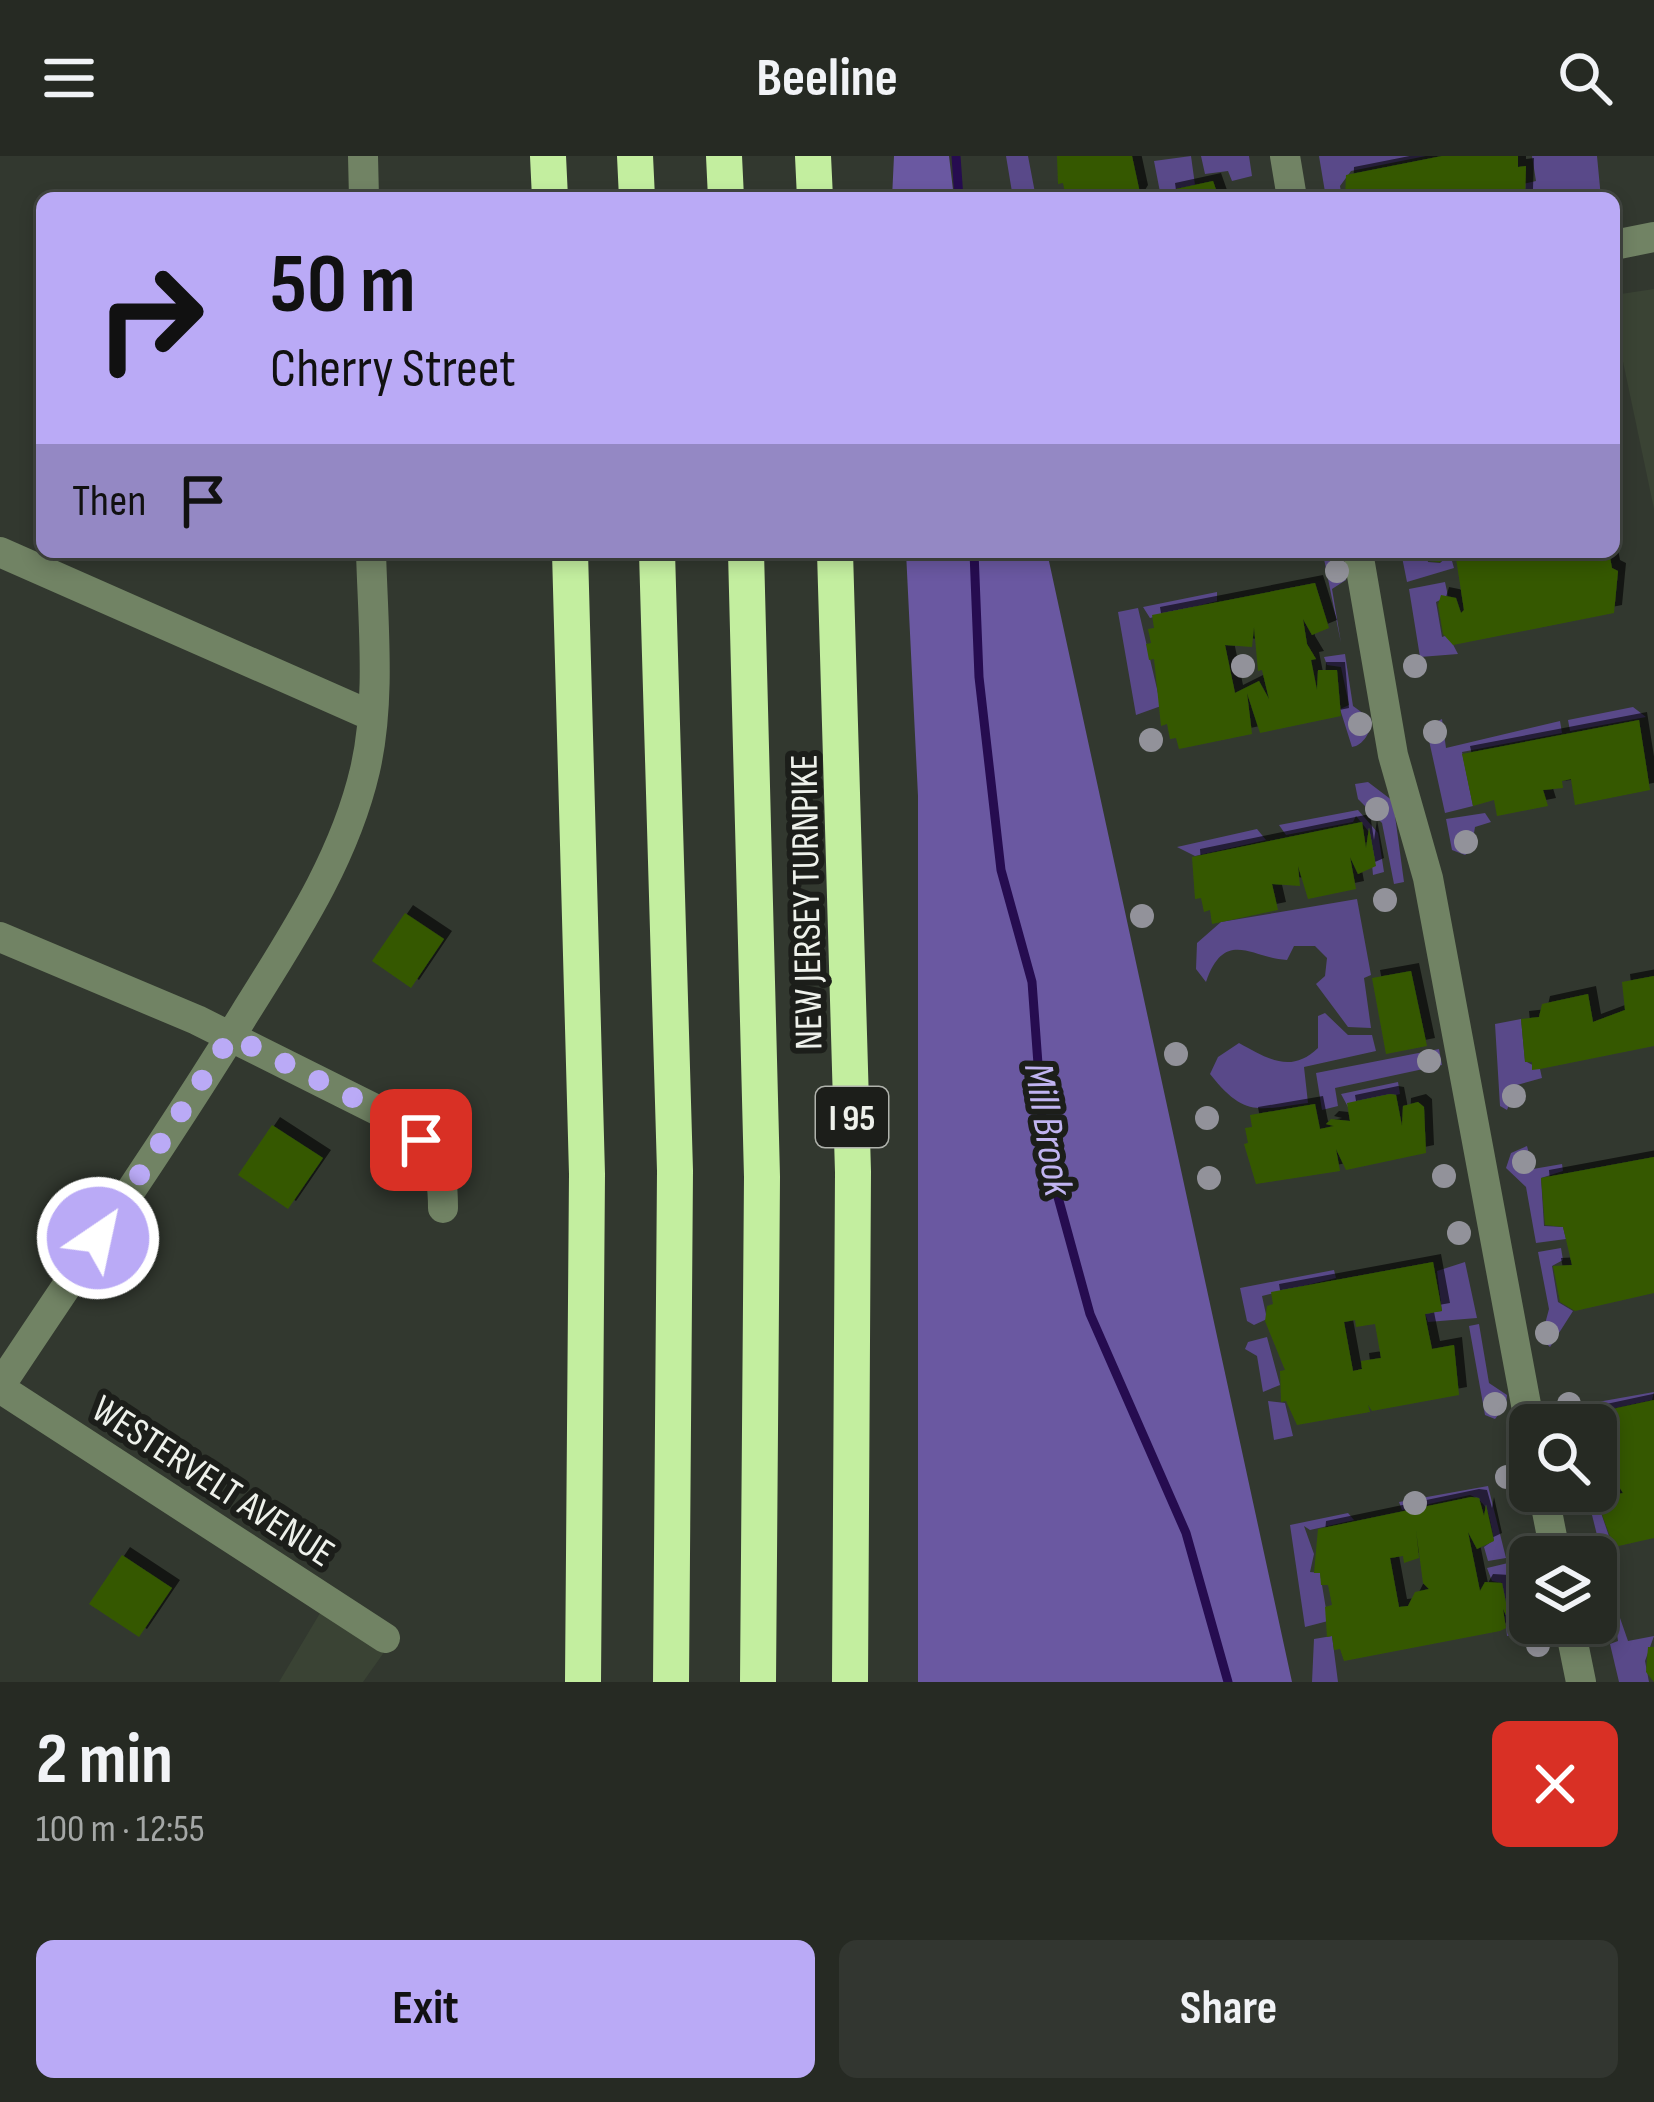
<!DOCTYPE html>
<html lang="en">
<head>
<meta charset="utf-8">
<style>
	:root { --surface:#262a23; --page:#323630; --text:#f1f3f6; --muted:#a4a7a6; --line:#424641; --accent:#baaaf6 }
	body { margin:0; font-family:"Sofia Sans Condensed",sans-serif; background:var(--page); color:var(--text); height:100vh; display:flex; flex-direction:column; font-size:45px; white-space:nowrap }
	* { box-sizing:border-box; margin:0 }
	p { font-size:39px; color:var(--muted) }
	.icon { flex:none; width:66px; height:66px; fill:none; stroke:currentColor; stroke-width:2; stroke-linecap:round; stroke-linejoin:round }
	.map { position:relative; height:1526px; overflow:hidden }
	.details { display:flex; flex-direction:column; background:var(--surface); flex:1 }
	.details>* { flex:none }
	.hud { position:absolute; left:36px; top:36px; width:1584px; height:366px; border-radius:18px; box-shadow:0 6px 18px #0003,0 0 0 3px var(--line); background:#baaaf6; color:#111; overflow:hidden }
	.controls { position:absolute; left:1509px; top:1248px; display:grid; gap:24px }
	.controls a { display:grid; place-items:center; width:108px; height:108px; border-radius:18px; background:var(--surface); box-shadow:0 6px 18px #0003,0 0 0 3px var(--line); font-size:60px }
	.pin { position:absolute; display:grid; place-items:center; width:102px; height:102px; color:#fff; margin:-51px; border-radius:24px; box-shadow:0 6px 18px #0006 }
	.me { position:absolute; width:132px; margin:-66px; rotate:34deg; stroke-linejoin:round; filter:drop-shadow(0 0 9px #0008) }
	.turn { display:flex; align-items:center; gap:42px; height:252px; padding:0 36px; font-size:54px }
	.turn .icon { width:156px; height:156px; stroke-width:2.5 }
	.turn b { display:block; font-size:84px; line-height:102px }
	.then { display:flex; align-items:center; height:114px; padding:0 36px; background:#0003; gap:24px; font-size:45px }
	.round { display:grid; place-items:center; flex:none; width:126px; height:126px; border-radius:18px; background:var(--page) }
	.headline { display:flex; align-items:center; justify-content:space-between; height:204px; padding:0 36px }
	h1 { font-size:72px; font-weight:700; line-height:90px }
	.primary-button { display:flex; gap:24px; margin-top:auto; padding:24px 36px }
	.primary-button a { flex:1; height:138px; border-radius:18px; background:var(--accent); color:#111; font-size:48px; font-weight:700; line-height:138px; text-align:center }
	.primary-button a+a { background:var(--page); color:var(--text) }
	header { display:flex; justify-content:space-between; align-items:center; height:156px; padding:0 36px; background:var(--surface); font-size:54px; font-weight:700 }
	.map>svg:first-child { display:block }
	.built { fill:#3a4334 }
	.green { fill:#594989 }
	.forest { fill:#6a58a1 }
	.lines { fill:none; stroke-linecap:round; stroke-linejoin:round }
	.stream { stroke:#260c50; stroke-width:9 }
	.building { fill:#355905; fill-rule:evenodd; filter:url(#shadow) }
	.minor { stroke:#718364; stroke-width:30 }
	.highway { stroke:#c3ee9f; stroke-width:36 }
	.tree { fill:#92929a }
	.route { stroke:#baaaf6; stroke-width:21; stroke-dasharray:0 37.8 }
	.labels { text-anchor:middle; stroke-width:12; stroke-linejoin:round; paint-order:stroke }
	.shield { fill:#1c1e1a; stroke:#afb2ac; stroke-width:3 }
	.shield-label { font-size:36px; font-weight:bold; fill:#eef1eb }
	.street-label { font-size:39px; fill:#eef1eb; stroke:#1c1e1a }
	.water-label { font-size:42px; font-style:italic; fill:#c1b4f1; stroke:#1c1e1a }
</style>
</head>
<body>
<header><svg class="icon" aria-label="menu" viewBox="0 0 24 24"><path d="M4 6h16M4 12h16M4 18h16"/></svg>Beeline<svg class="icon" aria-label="search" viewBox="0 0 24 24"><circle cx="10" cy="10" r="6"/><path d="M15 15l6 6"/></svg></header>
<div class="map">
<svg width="1654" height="1526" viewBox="0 0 1654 1526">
	<defs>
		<filter id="shadow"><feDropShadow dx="8" dy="-8" stdDeviation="0" flood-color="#0009"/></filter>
	</defs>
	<rect width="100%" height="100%" fill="#32382f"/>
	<!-- built -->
	<path class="built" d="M 1654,133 L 1654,353 L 1614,163 L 1614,139 Z
		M 329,1442 L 392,1485 L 363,1526 L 279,1526 Z"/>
	<!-- green -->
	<path class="green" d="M 1006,0 L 1028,0 L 1036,42 L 1013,42 Z
		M 1191,0 L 1195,29 L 1160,36 L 1154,5 Z
		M 1201,0 L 1249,0 L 1252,20 L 1232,25 L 1228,15 L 1205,18 Z
		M 1319,0 L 1426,0 L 1351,15 L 1340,30 L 1342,42 L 1326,42 Z
		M 1532,0 L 1597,0 L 1601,42 L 1526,42 L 1523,28 L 1536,25 Z
		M 1315,396 L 1333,396 L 1346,424 L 1332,433 L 1341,487 L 1323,398 Z
		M 1401,396 L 1426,396 L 1428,406 L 1440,407 L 1450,398 L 1454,412 L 1407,426 Z
		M 1445,426 L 1448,440 L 1436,446 L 1442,481 L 1448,479 L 1458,498 L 1420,501 L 1409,433 Z
		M 1217,436 L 1217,445 L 1150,462 L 1143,451 Z
		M 1138,452 L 1161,550 L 1136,559 L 1118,456 Z
		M 1345,498 L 1353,550 L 1371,563 C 1372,574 1364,589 1352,591 L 1340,553 L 1349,549 L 1341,511 L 1327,509 L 1324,501 Z
		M 1633,551 L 1646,561 L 1570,575 L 1568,564 Z
		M 1442,563 L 1446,592 L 1560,565 L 1562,577 L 1462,596 L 1473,650 L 1445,657 L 1426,571 Z
		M 1368,626 L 1393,645 L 1404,726 L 1394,728 L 1382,667 L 1358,643 L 1355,628 Z
		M 1358,654 L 1378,677 L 1384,716 L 1373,719 L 1369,676 L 1356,660 L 1353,666 L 1286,679 L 1279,669 Z
		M 1485,657 L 1491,666 L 1475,671 L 1471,695 L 1465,699 L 1452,694 L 1446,663 Z
		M 1257,673 L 1266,684 L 1195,700 L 1177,691 Z
		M 1357,743 L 1371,819 L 1364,822 L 1371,872 L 1348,871 L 1316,828 L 1325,820 L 1327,802 L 1315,790 L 1294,790 L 1287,804 C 1253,803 1225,771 1206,826 L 1196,813 L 1197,787 L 1221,766 Z
		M 1325,857 L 1348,879 L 1372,879 L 1376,895 L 1304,911 L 1308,947 C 1257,954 1244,961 1210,918 L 1218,901 L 1239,887 C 1268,903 1291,918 1318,892 L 1318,860 Z
		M 1521,863 L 1525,905 L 1540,913 L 1542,922 L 1517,929 L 1507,954 L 1500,950 L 1495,868 Z
		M 1439,893 L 1442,909 L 1335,932 L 1338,950 L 1322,954 L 1316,917 Z
		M 1398,926 L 1400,938 L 1348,951 L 1341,938 Z
		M 1527,990 L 1533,1013 L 1562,1008 L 1563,1015 L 1541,1022 L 1544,1070 L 1563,1071 L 1566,1083 L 1536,1087 L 1526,1031 L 1506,1012 L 1511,997 Z
		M 1561,1092 L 1563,1104 L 1552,1110 L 1558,1146 L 1573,1155 L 1550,1191 L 1541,1183 L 1549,1153 L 1538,1096 Z
		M 1465,1106 L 1477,1162 L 1428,1166 L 1425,1157 L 1442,1155 L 1437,1115 Z
		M 1334,1114 L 1336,1122 L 1262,1140 L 1267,1163 L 1254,1169 L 1247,1165 L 1240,1132 Z
		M 1479,1168 L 1489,1227 L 1507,1239 L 1506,1249 L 1495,1263 L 1485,1259 L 1469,1170 Z
		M 1267,1181 L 1280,1229 L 1263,1236 L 1257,1200 L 1245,1193 L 1248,1186 Z
		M 1654,1236 L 1652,1244 L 1593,1257 L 1592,1247 Z
		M 1268,1245 L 1285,1247 L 1293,1280 L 1274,1284 Z
		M 1608,1328 L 1609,1340 L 1598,1348 L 1612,1389 L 1600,1391 L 1586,1335 Z
		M 1488,1330 L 1506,1402 L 1488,1405 L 1484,1391 L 1494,1384 C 1489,1362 1491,1348 1470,1339 L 1402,1354 L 1399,1346 Z
		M 1348,1357 L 1354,1364 L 1310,1374 L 1304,1370 L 1314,1398 L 1310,1416 L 1320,1417 L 1328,1465 L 1305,1471 L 1290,1369 Z
		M 1525,1403 L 1530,1467 L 1551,1467 L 1553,1482 L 1527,1476 L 1507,1480 L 1502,1427 L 1492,1425 L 1487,1412 Z
		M 1620,1462 L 1628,1485 L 1654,1480 L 1645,1505 L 1649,1526 L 1619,1526 L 1610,1488 L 1618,1485 L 1615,1463 Z
		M 1332,1480 L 1338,1526 L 1312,1526 L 1314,1483 Z"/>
	<!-- forest -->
	<path class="forest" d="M 894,0 L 949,0 L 954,42 L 892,42 Z
		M 906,396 L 1047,396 L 1292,1526 L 918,1526 L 918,640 Z"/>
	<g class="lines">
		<!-- stream -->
		<path class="stream" d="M 956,0 L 959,42
			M 974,396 L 979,521 L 1001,714 L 1032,826 L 1044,990 L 1090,1158 L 1186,1377 L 1228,1526"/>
	</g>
	<!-- building -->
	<path class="building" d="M 1057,0 L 1132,0 L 1140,37 L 1137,42 L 1066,42 L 1063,27 L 1058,28 Z
		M 1442,0 L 1518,0 L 1518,11 L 1526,10 L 1525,41 L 1345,42 L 1346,19 Z
		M 1213,25 L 1219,42 L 1168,42 L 1167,35 Z
		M 1427,396 L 1452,396 L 1440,406 L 1429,405 Z
		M 1455,396 L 1609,396 L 1612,412 L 1618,415 L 1614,457 L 1453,489 L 1443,478 L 1438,449 L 1441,439 L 1456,442 L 1461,457 L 1464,454 Z
		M 1315,427 L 1329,472 L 1312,479 L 1303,463 L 1307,488 L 1316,503 L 1311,504 L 1317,534 L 1318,514 L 1337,514 L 1341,560 L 1260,577 L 1247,537 L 1252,578 L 1179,593 L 1176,582 L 1170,583 L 1167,568 L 1161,570 L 1154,503 L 1149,504 L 1146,488 L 1151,487 L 1148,473 L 1154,472 L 1152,459 ZM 1254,471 L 1258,515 L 1262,514 L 1269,543 L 1259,525 L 1235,537 L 1225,489 L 1252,491 Z
		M 1639,564 L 1650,634 L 1575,649 L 1571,623 L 1562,625 L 1563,632 L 1543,634 L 1548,650 L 1497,660 L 1494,644 L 1473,650 L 1462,598 Z
		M 1362,666 L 1366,692 L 1369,672 L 1376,710 L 1358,718 L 1350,701 L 1356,733 L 1308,743 L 1298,710 L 1300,730 L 1272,728 L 1278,754 L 1212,768 L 1210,754 L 1204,756 L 1201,742 L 1195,743 L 1192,701 Z
		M 405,757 L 444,783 L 411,832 L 372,805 Z
		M 1411,815 L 1427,890 L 1386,898 L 1372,822 Z
		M 1654,820 L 1654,890 L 1540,913 L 1532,914 L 1532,906 L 1525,906 L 1521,863 L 1539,861 L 1542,848 L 1588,838 L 1593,866 L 1625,854 L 1622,826 Z
		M 1390,938 L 1396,939 L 1402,970 L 1403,950 L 1418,946 L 1424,951 L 1426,997 L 1346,1014 L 1336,993 L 1340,1015 L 1256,1028 L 1244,988 L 1248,987 L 1245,972 L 1252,971 L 1250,959 L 1315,948 L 1320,973 L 1334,970 L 1326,968 L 1331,963 L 1350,965 L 1347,947 Z
		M 272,969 L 323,1002 L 288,1053 L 238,1019 Z
		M 1654,1001 L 1654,1137 L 1575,1155 L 1560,1146 L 1553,1110 L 1572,1109 L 1563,1071 L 1545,1069 L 1541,1022 Z
		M 1433,1106 L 1442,1155 L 1425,1158 L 1427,1169 L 1432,1193 L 1454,1189 L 1459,1239 L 1372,1255 L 1368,1249 L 1370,1256 L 1297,1269 L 1286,1245 L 1281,1246 L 1280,1215 L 1285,1214 L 1265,1165 L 1267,1150 L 1273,1148 L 1271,1136 ZM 1355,1164 L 1356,1171 L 1375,1168 L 1381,1202 L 1361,1205 L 1362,1213 L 1353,1215 L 1344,1166 Z
		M 1654,1244 L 1654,1382 L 1614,1391 L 1598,1348 L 1604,1341 L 1623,1337 L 1616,1326 L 1618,1314 L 1610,1285 L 1613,1301 L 1596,1307 L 1596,1269 L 1590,1269 L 1589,1258 Z
		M 1471,1341 L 1479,1342 L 1484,1360 L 1486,1349 L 1494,1385 L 1477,1393 L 1468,1376 L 1480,1435 L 1485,1426 L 1502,1427 L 1510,1467 L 1503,1453 L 1506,1472 L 1500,1475 L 1344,1505 L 1340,1493 L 1334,1494 L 1332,1480 L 1327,1481 L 1325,1451 L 1332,1449 L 1328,1429 L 1321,1429 L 1320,1417 L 1314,1417 L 1318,1373 ZM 1416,1374 L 1423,1427 L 1429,1433 L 1415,1436 L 1408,1450 L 1399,1451 L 1390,1402 L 1403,1400 L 1404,1407 L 1419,1402 Z
		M 122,1399 L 172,1432 L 139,1481 L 89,1448 Z
		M 1648,1491 L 1654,1491 L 1654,1526 L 1646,1516 Z"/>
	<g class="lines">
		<!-- minor -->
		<path class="minor" d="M 363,0 L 364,42
			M 1285,0 L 1292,42
			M 1614,89 L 1654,81
			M 0,396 L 372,560
			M 1358,396 L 1393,599 L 1428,722 L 1530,1270
			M 0,781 L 197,864 L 395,963 C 433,993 443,1004 443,1052
			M 0,1230 C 82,1106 167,984 245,857 C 293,780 344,704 365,614 C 381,545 373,467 371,396
			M 0,1232 L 385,1482
			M 1543,1335 L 1556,1401
			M 1569,1467 L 1581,1526"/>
		<!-- highway -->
		<path class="highway" d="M 548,0 L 550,42
			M 635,0 L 637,42
			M 724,0 L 726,42
			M 813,0 L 815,42
			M 570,396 L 587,1018 L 583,1526
			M 657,396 L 675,1015 L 671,1526
			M 746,396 L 762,1021 L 758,1526
			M 835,396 L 853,1016 L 850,1526"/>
	</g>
	<!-- trees -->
	<g class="tree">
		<circle cx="1337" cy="415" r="12"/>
		<circle cx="1243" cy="510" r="12"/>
		<circle cx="1415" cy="510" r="12"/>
		<circle cx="1360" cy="568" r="12"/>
		<circle cx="1435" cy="576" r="12"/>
		<circle cx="1151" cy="584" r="12"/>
		<circle cx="1377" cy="653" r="12"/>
		<circle cx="1466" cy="686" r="12"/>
		<circle cx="1385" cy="744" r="12"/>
		<circle cx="1142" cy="760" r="12"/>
		<circle cx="1176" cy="898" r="12"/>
		<circle cx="1429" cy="905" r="12"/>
		<circle cx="1514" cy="940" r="12"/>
		<circle cx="1207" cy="962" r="12"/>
		<circle cx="1524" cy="1006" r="12"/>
		<circle cx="1444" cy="1020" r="12"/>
		<circle cx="1209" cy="1022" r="12"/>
		<circle cx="1459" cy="1077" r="12"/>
		<circle cx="1547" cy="1177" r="12"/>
		<circle cx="1495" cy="1248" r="12"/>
		<circle cx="1569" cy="1248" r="12"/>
		<circle cx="1507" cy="1321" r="12"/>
		<circle cx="1415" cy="1347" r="12"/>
		<circle cx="1538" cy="1489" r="12"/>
	</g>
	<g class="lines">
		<!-- route -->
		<path class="route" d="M 98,1082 L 231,880 L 395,963 L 421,984"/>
	</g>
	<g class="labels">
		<!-- shield labels -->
		<rect class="shield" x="816" y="931" width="72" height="60" rx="9"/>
		<g class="shield-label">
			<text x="852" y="974">I 95</text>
		</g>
		<!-- street labels -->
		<g class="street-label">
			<text transform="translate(805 746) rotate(-91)" y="14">NEW JERSEY TURNPIKE</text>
			<text transform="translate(214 1324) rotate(33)" y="14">WESTERVELT AVENUE</text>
		</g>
		<!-- water labels -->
		<g class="water-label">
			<text transform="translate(1050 973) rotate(81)" y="15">Mill Brook</text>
		</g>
	</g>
</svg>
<div class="controls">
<a><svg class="icon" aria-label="search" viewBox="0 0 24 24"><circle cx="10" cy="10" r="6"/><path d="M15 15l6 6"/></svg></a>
<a><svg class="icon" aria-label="layers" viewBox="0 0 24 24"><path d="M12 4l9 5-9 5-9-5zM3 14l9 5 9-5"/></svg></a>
</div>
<div class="pin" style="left:421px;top:984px;background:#d93025"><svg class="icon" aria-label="arrive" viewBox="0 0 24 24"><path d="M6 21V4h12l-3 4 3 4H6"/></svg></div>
<svg class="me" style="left:98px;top:1082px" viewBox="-20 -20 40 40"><circle r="17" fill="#baaaf6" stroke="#fff" stroke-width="3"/><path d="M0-11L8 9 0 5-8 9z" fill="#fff"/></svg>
<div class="hud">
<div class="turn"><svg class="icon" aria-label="right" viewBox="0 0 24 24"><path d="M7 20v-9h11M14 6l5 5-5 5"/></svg><div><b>50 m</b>Cherry Street</div></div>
<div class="then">Then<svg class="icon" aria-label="arrive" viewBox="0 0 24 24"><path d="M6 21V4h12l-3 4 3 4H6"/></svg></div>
</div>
</div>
<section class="details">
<div class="headline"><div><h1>2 min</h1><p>100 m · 12:55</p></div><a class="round" style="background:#d93025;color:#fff"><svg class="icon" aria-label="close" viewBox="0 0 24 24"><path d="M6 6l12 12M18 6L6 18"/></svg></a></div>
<div class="primary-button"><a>Exit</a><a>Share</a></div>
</section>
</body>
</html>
